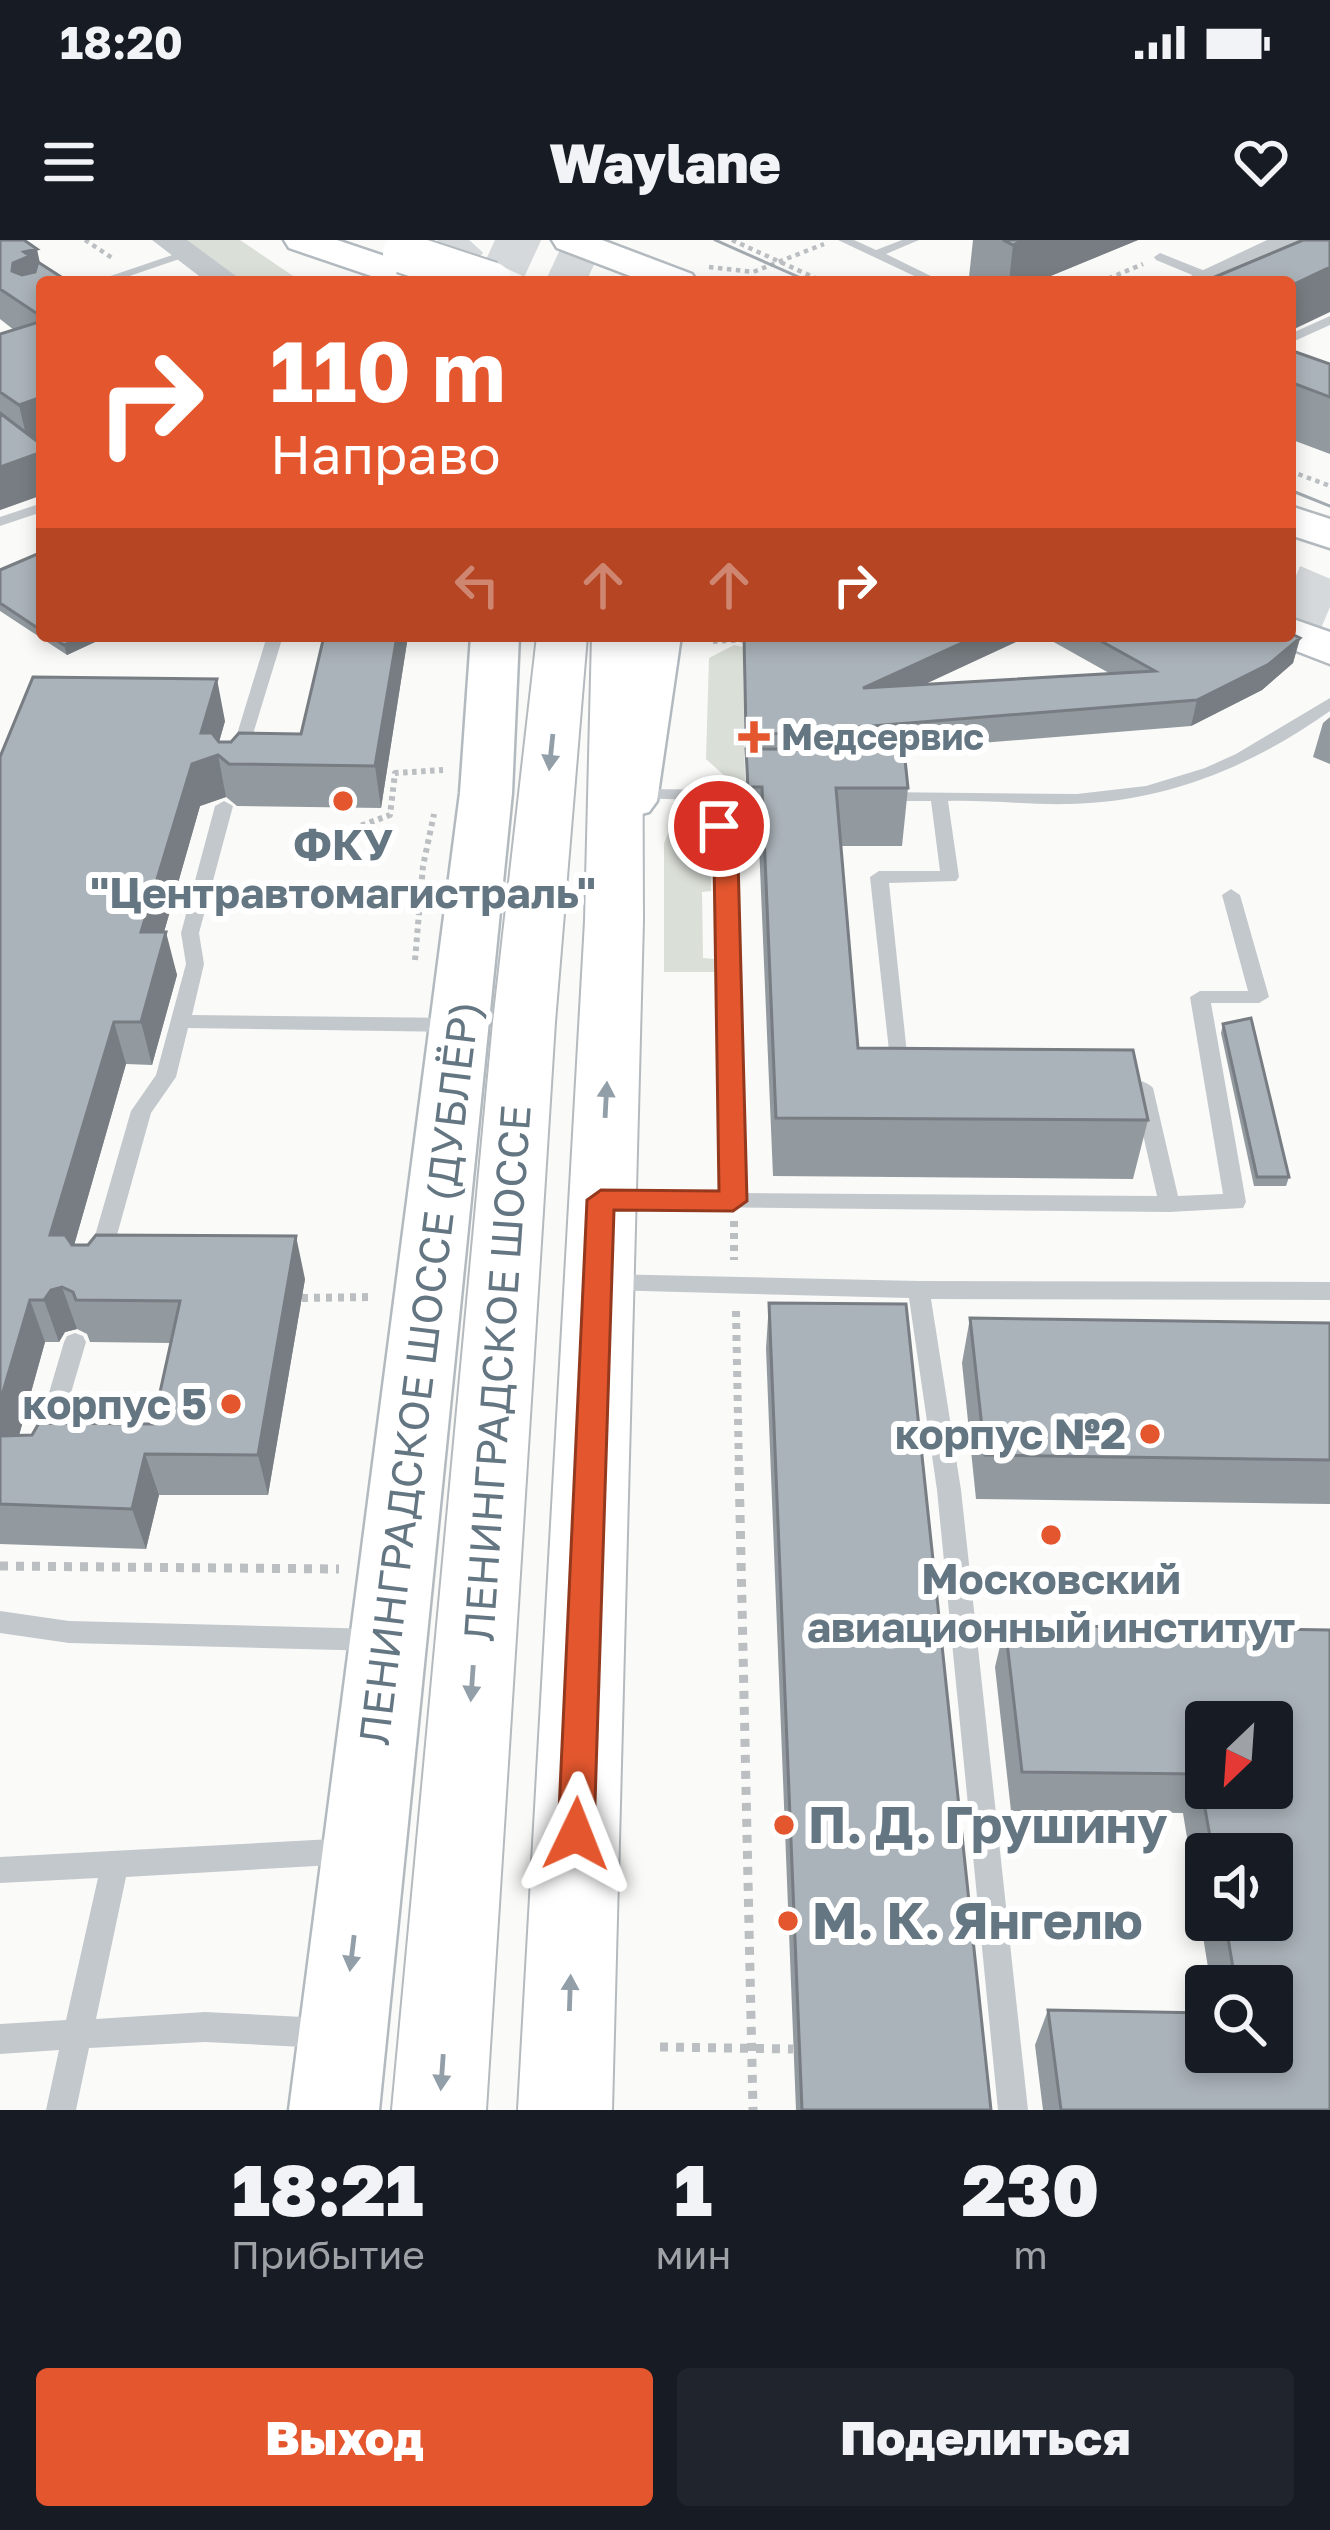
<!DOCTYPE html>
<html lang="ru">
<head>
<meta charset="utf-8">
<style>
	:root { --surface:#171b24; --page:#20242c; --text:#f1f3f6; --muted:#9ea1a6; --accent:#e4572e }
	body { margin:0; font-family:"Golos Text",sans-serif; background:var(--page); color:var(--text); height:100vh; display:flex; flex-direction:column; font-size:45px; white-space:nowrap }
	* { box-sizing:border-box; margin:0 }
	p { font-size:39px; color:var(--muted) }
	.icon { flex:none; width:66px; height:66px; fill:none; stroke:currentColor; stroke-width:2; stroke-linecap:round; stroke-linejoin:round }
	.map { position:relative; height:1870px; overflow:hidden }
	.sheet { display:flex; flex-direction:column; background:var(--surface); flex:1 }
	.sheet>* { flex:none }
	.hud { position:absolute; left:36px; top:36px; width:1260px; height:366px; border-radius:12px; box-shadow:0 6px 18px #0003; background:#e4572e; color:#fff; overflow:hidden }
	.needle { width:78px; rotate:205deg }
	.controls { position:absolute; left:1185px; top:1461px; display:grid; gap:24px }
	.controls a { display:grid; place-items:center; width:108px; height:108px; border-radius:12px; background:var(--surface); box-shadow:0 6px 18px #0003; font-size:60px }
	.pin { position:absolute; display:grid; place-items:center; width:102px; height:102px; color:#fff; margin:-51px; border:6px solid #fff; border-radius:50%; box-shadow:0 3px 12px #0007 }
	.me { position:absolute; width:132px; margin:-66px; rotate:2deg; stroke-linejoin:round; filter:drop-shadow(0 0 9px #0008) }
	.turn { display:flex; align-items:center; gap:42px; height:252px; padding:0 36px; font-size:54px }
	.turn .icon { width:156px; height:156px; stroke-width:2.5 }
	.turn b { display:block; font-size:84px; line-height:102px }
	.lanes { display:flex; align-items:center; height:114px; padding:0 36px; background:#0003; justify-content:center; gap:60px; direction:ltr }
	.lanes .off { opacity:.35 }
	.eta { display:flex; justify-content:space-evenly; align-items:center; height:204px; text-align:center }
	.eta b { font-size:72px; font-weight:800; line-height:84px }
	.primary-button { display:flex; gap:24px; margin-top:auto; padding:24px 36px }
	.primary-button a { flex:1; height:138px; border-radius:12px; background:var(--accent); color:#fff; font-size:48px; font-weight:800; line-height:138px; text-align:center }
	.primary-button a+a { background:var(--page); color:var(--text) }
	.status { display:flex; justify-content:space-between; align-items:center; height:84px; padding:0 60px; background:var(--surface); direction:ltr }
	.status svg { height:33px; fill:currentColor }
	header { display:flex; justify-content:space-between; align-items:center; height:156px; padding:0 36px; background:var(--surface); font-size:54px; font-weight:800 }
	.map>svg:first-child { display:block }
	.green { fill:#dadfd7 }
	.lines { fill:none; stroke-linecap:round; stroke-linejoin:round }
	.primary-tunnel-far1 { stroke:#d5d9db; stroke-width:42; stroke-dasharray:42 21; stroke-linecap:butt }
	.primary-tunnel { stroke:#d5d9db; stroke-width:52; stroke-dasharray:52 27; stroke-linecap:butt }
	.secondary-casing { stroke:#b3babf; stroke-width:5 }
	.primary-casing { stroke:#b5babe; stroke-width:4 }
	.path-far3 { stroke:#bbbfc2; stroke-width:4.5; stroke-dasharray:4.5 4.5; stroke-linecap:butt }
	.path-far2 { stroke:#bbbfc2; stroke-width:6; stroke-dasharray:4.5 4.5; stroke-linecap:butt }
	.path-far1 { stroke:#bbbfc2; stroke-width:8; stroke-dasharray:6 6; stroke-linecap:butt }
	.path { stroke:#bbbfc2; stroke-width:9; stroke-dasharray:8 8; stroke-linecap:butt }
	.service { fill:#c3c8cc; fill-rule:evenodd }
	.minor { fill:#c3c8cc; fill-rule:evenodd }
	.tertiary { fill:#c3c8cc; fill-rule:evenodd }
	.secondary { fill:#fff; fill-rule:evenodd }
	.primary { fill:#fff; fill-rule:evenodd }
	.tram { stroke:#a2aab0; stroke-width:3 }
	.secondary-bridge-casing { stroke:#b3babf; stroke-width:44; stroke-linecap:butt }
	.secondary-bridge { stroke:#fff; stroke-width:40 }
	.wall { fill:#929a9f; fill-rule:evenodd }
	.shaded-wall { fill:#777d82 }
	.building { fill:#aab3b9; stroke:#777d82; stroke-width:3; fill-rule:evenodd }
	.oneway { fill:#939fa8 }
	.route { fill:#e4572e; stroke:#94391e; stroke-width:3 }
	.poi-dot { fill:#e4572e; stroke:#fff; stroke-width:4.5 }
	.labels { text-anchor:middle; stroke-width:12; stroke-linejoin:round; paint-order:stroke }
	.far-poi-label { font-size:36px; font-weight:bold; fill:#657683; stroke:#fff; text-anchor:start }
	.poi-label { font-size:42px; font-weight:bold; fill:#657683; stroke:#fff }
	.street-label { font-size:42px; fill:#657683; stroke:#fff }
	.near-poi-label { font-size:51px; font-weight:bold; fill:#657683; stroke:#fff; text-anchor:start }
</style>
</head>
<body>
<div class="status"><b>18:20</b><svg viewBox="0 0 49 12"><path d="M0 12V9h3v3zM5 12V6h3v6zM10 12V3h3v9zM15 12V0h3v12zM26 1h20v11H26zM47 4h2v5h-2z"/></svg></div>
<header><svg class="icon" aria-label="menu" viewBox="0 0 24 24"><path d="M4 6h16M4 12h16M4 18h16"/></svg>Waylane<svg class="icon" aria-label="heart" viewBox="0 0 24 24"><path d="M12 20l-8-8c-3-5 5-10 8-4 3-6 11-1 8 4z"/></svg></header>
<div class="map">
<svg width="1330" height="1870" viewBox="0 0 1330 1870">
	<rect width="100%" height="100%" fill="#fafaf8"/>
	<!-- green -->
	<path class="green" d="M 181,0 L 240,0 L 302,42 L 242,42 Z
		M 734,405 L 743,407 L 745,542 L 728,539 L 706,519 L 709,418 Z
		M 671,587 L 710,587 L 711,651 L 702,652 L 703,718 L 714,719 L 714,732 L 664,732 L 664,603 Z"/>
	<g class="lines">
		<!-- primary-tunnel-far1 -->
		<path class="primary-tunnel-far1" d="M 438,0 L 484,42
			M 495,0 L 586,42"/>
		<!-- primary-tunnel -->
		<path class="primary-tunnel" d="M 1290,350 L 1330,367"/>
		<defs>
			<path id="secondary" d="M 284,0 L 337,0 L 438,34 L 443,42 L 389,42 L 289,8 Z
				M 552,0 L 602,0 L 692,34 L 697,42 L 646,42 L 557,8 Z
				M 1290,266 L 1330,279 L 1330,308 L 1290,295 Z
				M 1290,378 L 1330,392 L 1330,424 L 1273,402 L 1269,396 L 1290,396 Z
				M 471,396 L 519,396 L 512,553 L 379,1870 L 289,1870 L 460,553 Z
				M 633,396 L 681,396 L 657,561 L 649,572 L 631,577 L 613,572 L 605,561 Z"/>
			<path id="primary" d="M 537,396 L 587,396 L 555,782 L 486,1870 L 392,1870 L 493,782 Z
				M 592,396 L 642,396 L 643,681 L 612,1870 L 518,1870 L 585,681 Z"/>
		</defs>
		<!-- secondary casing -->
		<use href="#secondary" class="secondary-casing"/>
		<!-- primary casing -->
		<use href="#primary" class="primary-casing"/>
		<!-- path-far3 -->
		<path class="path-far3" d="M 85,0 L 112,18
			M 732,0 L 824,42
			M 709,27 L 753,32 L 824,4
			M 1100,42 L 1143,24
			M 1290,231 L 1330,246"/>
		<!-- path-far2 -->
		<path class="path-far2" d="M 713,401 L 750,399
			M 336,595 L 390,575 L 395,533 L 443,530
			M 415,720 L 423,626 L 434,574"/>
		<!-- path-far1 -->
		<path class="path-far1" d="M 734,981 L 734,1020
			M 302,1058 L 373,1057
			M 736,1071 L 739,1230"/>
		<!-- path -->
		<path class="path" d="M 739,1227 L 753,1870
			M 0,1326 L 339,1329
			M 660,1807 L 793,1809"/>
		<!-- service -->
		<path class="service" d="M 838,0 L 854,0 L 876,10 L 902,0 L 919,0 L 886,14 L 943,42 L 927,42 Z
			M 184,11 L 194,14 L 112,42 L 93,42 Z
			M 1160,13 L 1210,33 L 1212,36 L 1202,39 L 1156,20 L 1154,17 Z
			M 1330,76 L 1330,85 L 1290,103 L 1290,94 Z
			M 42,263 L 42,272 L 0,286 L 0,277 Z
			M 267,396 L 283,396 L 246,517 L 244,521 L 232,521 L 230,517 Z
			M 1330,458 L 1330,471 C 1252,526 1167,562 1070,564 C 1029,565 989,560 948,561 L 959,637 L 956,641 L 889,643 L 909,833 L 899,840 L 892,838 L 870,637 L 879,631 L 940,631 L 931,561 L 883,561 L 877,560 L 877,552 L 1077,554 L 1146,546 L 1205,528 L 1236,514 Z
			M 632,549 L 773,550 L 782,555 L 773,560 L 722,560 L 735,619 L 743,953 L 1157,956 L 1134,855 L 1116,855 L 1106,848 C 1115,837 1144,837 1153,848 L 1178,956 L 1223,954 L 1190,757 L 1200,751 L 1248,751 L 1222,655 L 1231,649 L 1240,655 L 1269,757 L 1259,763 L 1211,763 L 1246,962 L 1243,968 L 1169,972 L 599,966 L 596,960 L 599,954 L 607,952 L 722,953 L 717,619 L 705,560 L 626,558 L 623,554 Z
			M 224,561 L 233,566 L 199,693 L 204,724 L 192,775 L 456,778 L 466,785 L 456,792 L 188,788 L 176,837 L 151,873 L 110,1020 L 107,1026 L 91,1026 L 88,1020 L 131,871 L 156,835 L 186,724 L 181,693 L 215,566 Z
			M 605,1034 L 919,1041 L 1330,1042 L 1330,1060 L 931,1059 L 961,1250 L 1028,1870 L 998,1870 L 937,1250 L 909,1058 L 605,1050 L 597,1048 L 594,1042 L 597,1036 Z
			M 75,1093 L 83,1096 L 86,1102 L 48,1231 L 0,1234 L 0,1214 L 31,1214 L 64,1102 L 67,1096 Z
			M 0,1371 L 69,1381 L 377,1389 L 386,1392 L 390,1400 L 386,1408 L 377,1411 L 69,1403 L 0,1393 Z
			M 351,1598 L 361,1602 L 365,1611 L 361,1620 L 351,1624 L 126,1637 L 96,1779 L 205,1772 L 323,1778 L 333,1783 L 338,1793 L 333,1803 L 323,1808 L 205,1802 L 89,1808 L 76,1870 L 46,1870 L 59,1810 L 0,1814 L 0,1784 L 66,1780 L 98,1638 L 0,1643 L 0,1617 Z"/>
		<!-- minor -->
		<path class="minor" d="M 1267,0 L 1302,0 L 1213,42 L 1178,42 Z"/>
		<!-- tertiary -->
		<path class="tertiary" d="M 152,0 L 187,0 L 244,42 L 207,42 Z"/>
		<!-- secondary -->
		<use href="#secondary" class="secondary"/>
		<!-- primary -->
		<use href="#primary" class="primary"/>
		<!-- tram -->
		<path class="tram" d="M 715,0 L 810,42
			M 1290,250 L 1330,266"/>
		<defs>
			<path id="secondary-bridge" d="M 403,13 L 491,42"/>
		</defs>
		<!-- secondary-bridge casing -->
		<use href="#secondary-bridge" class="secondary-bridge-casing"/>
		<!-- secondary-bridge -->
		<use href="#secondary-bridge" class="secondary-bridge"/>
	</g>
	<!-- wall -->
	<path class="wall" d="M 0,0 L 42,42 L 42,199 L 37,200 L 42,205 L 42,255 L 0,270 L 0,94 L 14,90 L 0,79 Z
		M 973,0 L 1138,0 L 1036,42 L 980,42 L 969,37 Z
		M 1290,110 L 1330,124 L 1330,214 L 1290,199 Z
		M 42,312 L 42,396 L 108,396 L 67,415 L 0,371 L 0,330 Z
		M 309,396 L 408,396 L 381,568 L 237,566 L 226,557 L 200,566 L 164,692 L 177,735 L 152,825 L 126,824 L 74,1005 L 305,1039 L 268,1255 L 159,1255 L 146,1309 L 0,1304 L 0,517 L 225,481 L 219,502 L 301,494 L 324,399 L 309,399 ZM 77,1089 L 87,1094 L 90,1102 L 171,1103 L 153,1184 L 19,1195 L 45,1102 L 59,1102 L 65,1092 Z
		M 743,396 L 1029,396 L 924,444 L 1109,433 L 1043,396 L 1290,396 L 1300,398 L 1293,423 L 1262,450 L 1191,486 L 894,510 L 908,548 L 902,606 L 841,606 L 858,808 L 1148,880 L 1133,939 L 773,936 L 759,605 L 745,605 L 746,522 Z
		M 1330,477 L 1330,524 L 1313,517 L 1323,483 Z
		M 1223,784 L 1289,937 L 1286,946 L 1254,946 L 1221,793 Z
		M 769,1063 L 991,1870 L 796,1870 L 766,1108 Z
		M 970,1078 L 1330,1083 L 1330,1264 L 976,1259 L 962,1123 Z
		M 1005,1385 L 1330,1390 L 1330,1870 L 1043,1870 L 1035,1805 L 1048,1770 L 1206,1812 L 1272,1746 L 1211,1746 L 1183,1573 L 1011,1571 L 995,1427 ZM 1206,1614 L 1272,1614 L 1272,1680 L 1206,1680 Z"/>
	<!-- shaded-wall -->
	<path class="shaded-wall" d="M 1025,0 L 1138,0 L 1036,42 L 1009,42 L 1013,5 Z
		M 37,9 L 44,42 L 19,62 L 12,31 L 13,23 L 24,12 Z
		M 1330,27 L 1330,72 L 1290,91 L 1290,46 Z
		M 42,157 L 42,199 L 28,203 L 19,165 Z
		M 42,212 L 42,255 L 0,270 L 0,227 Z
		M 84,396 L 108,396 L 67,415 L 64,405 Z
		M 397,396 L 408,396 L 381,568 L 375,526 Z
		M 977,396 L 1029,396 L 861,474 L 863,448 Z
		M 1300,398 L 1293,423 L 1262,450 L 1191,486 L 1197,460 Z
		M 217,439 L 225,481 L 215,516 L 218,515 L 226,557 L 200,566 L 152,734 L 141,692 Z
		M 166,692 L 177,735 L 152,825 L 141,782 Z
		M 114,782 L 126,824 L 65,1037 L 50,995 Z
		M 296,996 L 305,1039 L 268,1255 L 258,1215 Z
		M 62,1047 L 77,1089 L 65,1092 L 59,1102 L 44,1060 L 51,1050 Z
		M 30,1060 L 45,1102 L 15,1210 L 0,1213 L 0,1162 Z
		M 145,1214 L 159,1255 L 146,1309 L 132,1269 Z"/>
	<!-- building -->
	<path class="building" d="M 0,0 L 24,0 L 37,9 L 24,12 L 30,16 L 13,23 L 12,31 L 22,35 L 35,32 L 38,22 L 69,42 L 42,42 L 42,77 L 0,49 Z
		M 1003,0 L 1025,0 L 1013,5 Z
		M 1303,0 L 1330,0 L 1330,27 L 1290,46 L 1290,42 L 1203,42 Z
		M 42,81 L 42,157 L 19,165 L 0,152 L 0,94 Z
		M 1290,110 L 1330,124 L 1330,157 L 1290,142 Z
		M 0,173 L 42,205 L 42,212 L 0,227 Z
		M 42,312 L 42,391 L 0,363 L 0,330 Z
		M 1290,393 L 1300,398 L 1269,424 L 1197,460 L 746,496 L 744,396 L 977,396 L 863,448 L 1155,431 L 1092,396 L 1290,396 Z
		M 50,396 L 84,396 L 64,405 Z
		M 324,396 L 397,396 L 375,526 L 229,524 L 218,515 L 192,524 L 141,692 L 166,692 L 141,782 L 114,782 L 50,995 L 65,995 L 72,1005 L 88,1005 L 96,995 L 296,996 L 258,1215 L 145,1214 L 132,1269 L 0,1264 L 0,1196 L 32,1195 L 39,1183 L 153,1184 L 180,1061 L 76,1060 L 73,1052 L 62,1047 L 51,1050 L 44,1060 L 30,1060 L 0,1162 L 0,517 L 33,437 L 217,439 L 201,493 L 212,493 L 219,502 L 231,502 L 239,493 L 301,494 Z
		M 746,509 L 904,510 L 908,548 L 836,548 L 858,808 L 1133,810 L 1148,880 L 776,878 L 762,547 L 748,547 Z
		M 1251,778 L 1289,937 L 1257,937 L 1223,784 Z
		M 769,1063 L 906,1064 L 991,1870 L 802,1870 Z
		M 970,1078 L 1330,1083 L 1330,1220 L 985,1215 Z
		M 1005,1385 L 1330,1390 L 1330,1870 L 1061,1870 L 1048,1770 L 1206,1773 L 1206,1812 L 1272,1812 L 1272,1746 L 1236,1746 L 1225,1680 L 1272,1680 L 1272,1614 L 1213,1614 L 1199,1534 L 1022,1532 ZM 1206,1482 L 1272,1482 L 1272,1548 L 1206,1548 Z"/>
	<!-- one-way arrows -->
	<defs><path id="oneway-solid" d="M-6-.8H1V-3.2L6.5 0L1 3.2V.8H-6Z" transform="scale(3)"/></defs>
	<g class="oneway">
		<use href="#oneway-solid" transform="translate(551 512) rotate(96)"/>
		<use href="#oneway-solid" transform="translate(606 860) rotate(-87)"/>
		<use href="#oneway-solid" transform="translate(472 1443) rotate(94)"/>
		<use href="#oneway-solid" transform="translate(352 1713) rotate(97)"/>
		<use href="#oneway-solid" transform="translate(570 1753) rotate(-88)"/>
		<use href="#oneway-solid" transform="translate(442 1832) rotate(94)"/>
	</g>
	<!-- route -->
	<path class="route" d="M 719,579 L 731,586 L 738,619 L 747,961 L 733,971 L 614,970 L 594,1594 L 589,1606 L 576,1611 L 563,1606 L 558,1594 L 587,960 L 601,950 L 719,951 L 714,619 L 708,586 Z"/>
	<!-- markers -->
	<g class="poi-dot">
		<path d="M748 479h12v12h12v12h-12v12h-12v-12h-12v-12h12z"/>
		<circle cx="343" cy="561" r="12"/>
		<circle cx="231" cy="1164" r="12"/>
		<circle cx="1150" cy="1194" r="12"/>
		<circle cx="1051" cy="1295" r="12"/>
		<circle cx="784" cy="1585" r="12"/>
		<circle cx="788" cy="1681" r="12"/>
	</g>
	<g class="labels">
		<!-- far-poi labels -->
		<g class="far-poi-label">
			<text x="781" y="510">Медсервис</text>
		</g>
		<!-- poi labels -->
		<g class="poi-label">
			<text x="343" y="620">ФКУ<tspan x="343" dy="48">"Центравтомагистраль"</tspan></text>
			<text x="207" y="1179" text-anchor="end">корпус 5</text>
			<text x="1126" y="1209" text-anchor="end">корпус №2</text>
			<text x="1051" y="1354">Московский<tspan x="1051" dy="48">авиационный институт</tspan></text>
		</g>
		<!-- street labels -->
		<g class="street-label">
			<text transform="translate(419 1133) rotate(-83)" y="15">ЛЕНИНГРАДСКОЕ ШОССЕ (ДУБЛЁР)</text>
			<text transform="translate(497 1133) rotate(-86)" y="15">ЛЕНИНГРАДСКОЕ ШОССЕ</text>
		</g>
		<!-- near-poi labels -->
		<g class="near-poi-label">
			<text x="808" y="1603">П. Д. Грушину</text>
			<text x="812" y="1699">М. К. Янгелю</text>
		</g>
	</g>
</svg>
<div class="controls">
<a><svg class="needle" viewBox="-14 -14 28 28"><path d="M0-13l5 13h-10z" fill="#e53935"/><path d="M0 13l5-13h-10z" fill="#9ea1a6"/></svg></a>
<a><svg class="icon" aria-label="sound" viewBox="0 0 24 24"><path d="M4 9h4l5-4v14l-5-4H4zM17 9q2 3 0 6"/></svg></a>
<a><svg class="icon" aria-label="search" viewBox="0 0 24 24"><circle cx="10" cy="10" r="6"/><path d="M15 15l6 6"/></svg></a>
</div>
<div class="pin" style="left:719px;top:586px;background:#d93025"><svg class="icon" aria-label="arrive" viewBox="0 0 24 24"><path d="M6 21V4h12l-3 4 3 4H6"/></svg></div>
<svg class="me" style="left:576px;top:1594px" viewBox="-20 -20 40 40"><path d="M0-17L14 15 0 8-14 15z" fill="#e4572e" stroke="#fff" stroke-width="4"/></svg>
<div class="hud">
<div class="turn"><svg class="icon" aria-label="right" viewBox="0 0 24 24"><path d="M7 20v-9h11M14 6l5 5-5 5"/></svg><div><b>110 m</b>Направо</div></div>
<div class="lanes"><svg class="icon off" aria-label="left" viewBox="0 0 24 24"><path d="M17 20v-9H6M10 6l-5 5 5 5"/></svg><svg class="icon off" aria-label="ahead" viewBox="0 0 24 24"><path d="M12 20V5M6 11l6-6 6 6"/></svg><svg class="icon off" aria-label="ahead" viewBox="0 0 24 24"><path d="M12 20V5M6 11l6-6 6 6"/></svg><svg class="icon" aria-label="right" viewBox="0 0 24 24"><path d="M7 20v-9h11M14 6l5 5-5 5"/></svg></div>
</div>
</div>
<section class="sheet">
<div class="eta">
<div><b>18:21</b><p>Прибытие</p></div>
<div><b>1</b><p>мин</p></div>
<div><b>230</b><p>m</p></div>
</div>
<div class="primary-button"><a>Выход</a><a>Поделиться</a></div>
</section>
</body>
</html>
